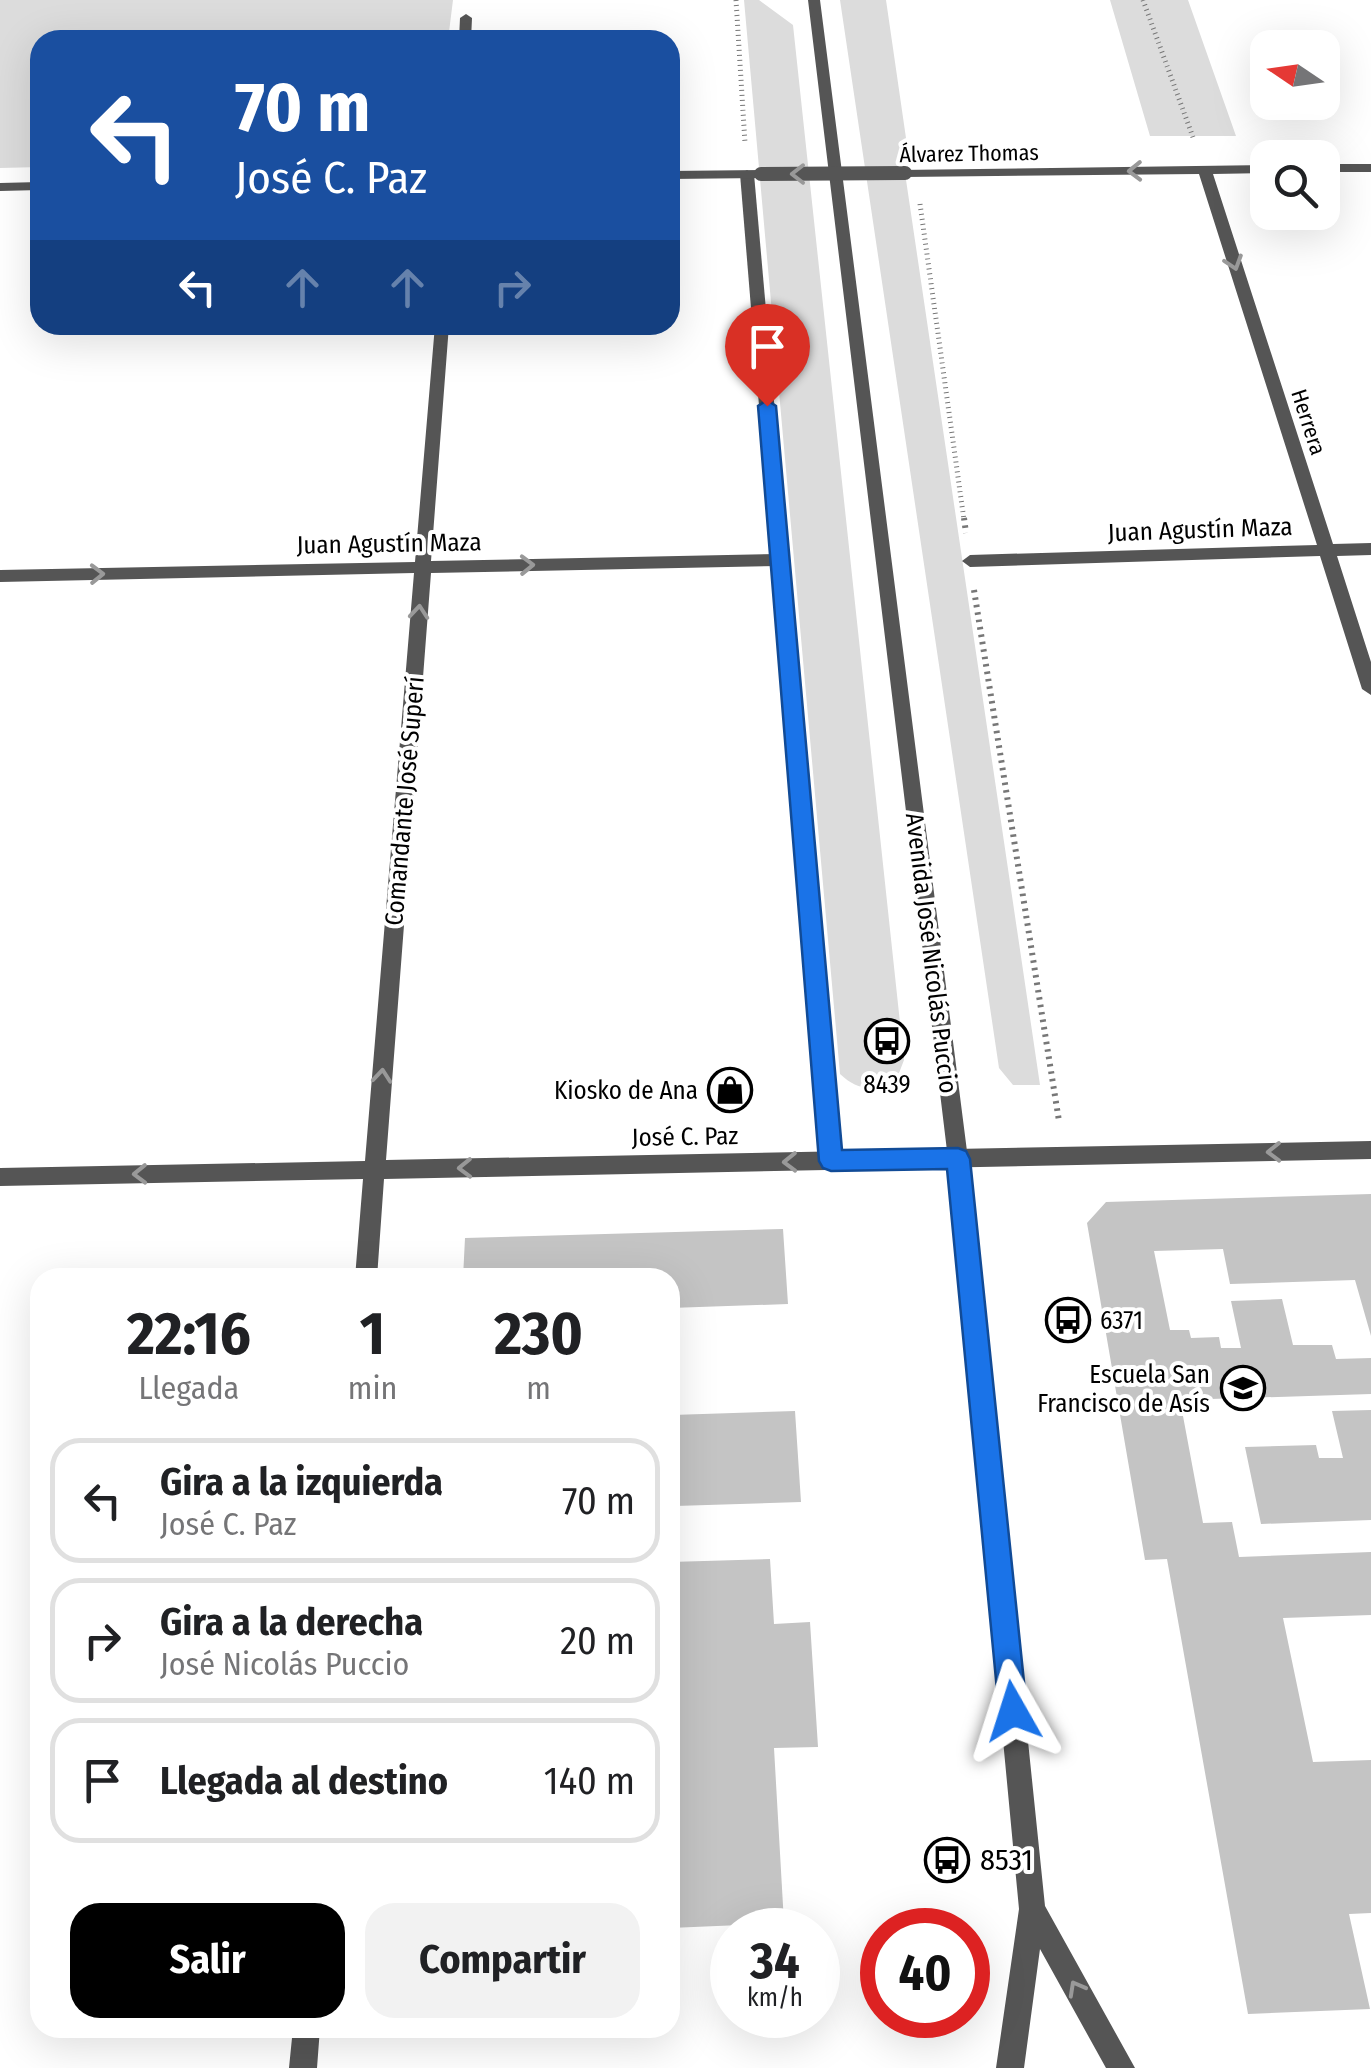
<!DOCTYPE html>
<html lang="es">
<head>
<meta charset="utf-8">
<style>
	:root { --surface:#fff; --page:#f2f2f2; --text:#202124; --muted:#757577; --line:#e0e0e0; --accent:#000 }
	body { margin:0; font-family:"Fira Sans Condensed",sans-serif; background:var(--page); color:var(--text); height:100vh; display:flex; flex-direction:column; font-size:38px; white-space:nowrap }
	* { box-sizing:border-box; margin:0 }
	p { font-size:32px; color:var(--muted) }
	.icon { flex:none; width:55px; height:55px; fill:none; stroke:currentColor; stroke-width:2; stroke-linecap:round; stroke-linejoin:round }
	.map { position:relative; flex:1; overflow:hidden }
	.details { position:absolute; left:30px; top:1268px; width:650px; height:770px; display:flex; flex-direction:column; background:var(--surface); border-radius:30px; box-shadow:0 10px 40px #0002 }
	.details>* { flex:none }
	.guide { position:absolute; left:30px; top:30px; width:650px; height:305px; border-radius:30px; box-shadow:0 10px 40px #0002; background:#1a4fa0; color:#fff; overflow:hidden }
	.needle { width:65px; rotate:283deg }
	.tools { position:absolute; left:1250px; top:30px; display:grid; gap:20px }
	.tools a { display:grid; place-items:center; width:90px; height:90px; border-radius:20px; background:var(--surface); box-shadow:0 10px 40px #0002; font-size:50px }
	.speed { position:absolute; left:710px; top:1908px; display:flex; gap:20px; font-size:50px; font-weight:700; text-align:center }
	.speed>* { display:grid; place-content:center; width:130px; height:130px; border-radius:50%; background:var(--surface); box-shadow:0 10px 40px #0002; line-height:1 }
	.speed small { font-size:25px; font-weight:400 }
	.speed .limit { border:15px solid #d22; background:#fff; color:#111 }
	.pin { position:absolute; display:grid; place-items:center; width:85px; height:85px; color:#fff; margin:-102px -42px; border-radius:50% 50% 50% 0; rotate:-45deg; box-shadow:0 0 10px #0007 }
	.pin .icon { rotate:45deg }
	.me { position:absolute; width:110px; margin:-55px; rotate:354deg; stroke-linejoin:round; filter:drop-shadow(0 0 8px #0008) }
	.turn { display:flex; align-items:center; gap:35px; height:210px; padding:0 40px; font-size:45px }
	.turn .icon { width:130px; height:130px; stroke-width:2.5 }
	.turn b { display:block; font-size:70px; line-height:85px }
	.lanes { display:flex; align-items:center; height:95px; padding:0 40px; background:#0003; justify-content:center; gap:50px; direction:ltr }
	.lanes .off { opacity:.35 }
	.eta { display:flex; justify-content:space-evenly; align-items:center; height:170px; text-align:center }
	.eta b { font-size:60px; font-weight:700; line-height:70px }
	.primary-button { display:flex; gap:20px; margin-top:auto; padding:20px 40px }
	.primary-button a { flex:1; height:115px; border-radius:30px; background:var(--accent); color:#fff; font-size:40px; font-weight:700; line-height:115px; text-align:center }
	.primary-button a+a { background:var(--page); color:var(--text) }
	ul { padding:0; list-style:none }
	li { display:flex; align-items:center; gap:30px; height:125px; margin:0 20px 15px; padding:0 20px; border:5px solid var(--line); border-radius:30px }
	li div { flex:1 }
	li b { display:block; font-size:38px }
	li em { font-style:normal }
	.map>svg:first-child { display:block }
	.green { fill:#dcdcdc }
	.building { fill:#c4c4c4 }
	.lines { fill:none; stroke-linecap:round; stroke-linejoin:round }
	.path-far1 { stroke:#777; stroke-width:5; stroke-dasharray:1 4; stroke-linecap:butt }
	.path { stroke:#777; stroke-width:6; stroke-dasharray:2.5 5; stroke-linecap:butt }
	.service { fill:#555; fill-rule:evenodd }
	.minor { fill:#555; fill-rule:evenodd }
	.tertiary { fill:#555; fill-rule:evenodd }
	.minor-bridge { stroke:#555; stroke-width:14 }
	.oneway { stroke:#999 }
	.route { fill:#1a73e8; stroke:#114b97; stroke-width:2.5 }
	.labels { text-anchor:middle; stroke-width:8; stroke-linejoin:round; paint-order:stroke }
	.far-street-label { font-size:22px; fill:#000; stroke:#fff }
	.street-label { font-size:25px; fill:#000; stroke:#fff }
	.poi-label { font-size:25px; fill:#000; stroke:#fff; text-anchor:end }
	.near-poi-label { font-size:30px; fill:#000; stroke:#fff; text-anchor:start }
</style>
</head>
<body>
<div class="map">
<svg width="1371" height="2068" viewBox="0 0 1371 2068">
	<rect width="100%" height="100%" fill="#fff"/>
	<!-- green -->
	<path class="green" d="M 0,0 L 453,0 L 448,40 L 40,40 L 40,167 L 0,168 Z
		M 744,0 L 759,0 L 793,25 L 904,1060 L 896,1081 C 873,1091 858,1091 840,1074 Z
		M 840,0 L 886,0 L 907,145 L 901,146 L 1040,1085 L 1013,1085 L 999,1068 Z
		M 1110,0 L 1188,0 L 1236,136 L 1150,136 Z"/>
	<!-- building -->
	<path class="building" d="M 1371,1194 L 1371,1336 L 1355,1280 L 1230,1284 L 1223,1249 L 1154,1251 L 1170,1330 L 1189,1330 L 1191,1338 L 1219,1337 L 1221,1348 L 1241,1348 L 1231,1301 L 1282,1299 L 1293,1345 L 1332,1345 L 1336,1359 L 1371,1358 L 1371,1394 L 1180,1400 L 1203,1523 L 1232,1522 L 1239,1557 L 1371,1552 L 1371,1615 L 1283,1618 L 1313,1762 L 1371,1760 L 1371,1913 L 1349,1914 L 1370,2009 L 1248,2014 L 1167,1559 L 1145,1560 L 1087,1223 L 1106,1202 Z
		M 783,1229 L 788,1304 L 670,1308 L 670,1278 L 463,1278 L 465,1238 Z
		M 1371,1410 L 1371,1520 L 1261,1524 L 1245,1447 L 1316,1445 L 1319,1458 L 1343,1458 L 1332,1411 Z
		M 795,1411 L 801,1502 L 675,1506 L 672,1415 Z
		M 770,1559 L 774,1624 L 810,1622 L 818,1747 L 774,1748 L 784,1923 L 670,1928 L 670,1562 Z"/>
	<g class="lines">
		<!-- path-far1 -->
		<path class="path-far1" d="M 736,0 L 745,143
			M 1143,0 L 1194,140
			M 920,204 L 964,520"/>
		<!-- path -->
		<path class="path" d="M 964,518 L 966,533
			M 974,590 L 1059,1121"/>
		<!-- service -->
		<path class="service" d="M 747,170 L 754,174 L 841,1161 L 838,1167 L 831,1170 L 824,1167 L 821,1161 L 740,174 Z"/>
		<!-- minor -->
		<path class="minor" d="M 466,14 L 472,18 L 471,40 L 459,40 L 460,18 Z
			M 1322,164 L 1371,164 L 1371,172 L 1322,172 Z
			M 1268,165 L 1268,173 L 1213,174 L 1333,544 L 1371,543 L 1371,555 L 1337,556 L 1371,662 L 1371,695 L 1362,689 L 1320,556 L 970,567 L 962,561 L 970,555 L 1317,545 L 1199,174 L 905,177 L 900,176 L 900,170 Z
			M 670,171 L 761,170 L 768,174 L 761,178 L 670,179 Z
			M 40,182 L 40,190 L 0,191 L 0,183 Z
			M 435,325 L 449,325 L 431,561 L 780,554 L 788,560 L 780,566 L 431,573 L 386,1160 L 1371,1141 L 1371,1159 L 384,1179 L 377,1278 L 355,1278 L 363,1179 L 0,1186 L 0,1168 L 365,1161 L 414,573 L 0,582 L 0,570 L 415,562 Z
			M 293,2028 L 320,2028 L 317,2068 L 289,2068 Z"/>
		<!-- tertiary -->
		<path class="tertiary" d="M 808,0 L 820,0 L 968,1159 L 1045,1906 L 1135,2068 L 1106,2068 L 1040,1949 L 1024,2068 L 996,2068 L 1019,1909 L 948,1159 Z"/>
		<!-- minor-bridge -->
		<path class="minor-bridge" d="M 761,174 L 905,173"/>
	</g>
	<!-- one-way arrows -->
	<defs><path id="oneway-chevron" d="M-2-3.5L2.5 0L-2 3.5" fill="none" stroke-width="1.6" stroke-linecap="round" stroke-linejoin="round" transform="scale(2.5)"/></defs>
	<g class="oneway">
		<use href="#oneway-chevron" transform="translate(1135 171) rotate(179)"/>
		<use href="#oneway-chevron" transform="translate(798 174) rotate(180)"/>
		<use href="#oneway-chevron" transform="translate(1234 263) rotate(72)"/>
		<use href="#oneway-chevron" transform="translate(527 565) rotate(-1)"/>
		<use href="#oneway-chevron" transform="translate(97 574) rotate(-1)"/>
		<use href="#oneway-chevron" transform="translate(419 612) rotate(-85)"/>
		<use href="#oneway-chevron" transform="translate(382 1076) rotate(-85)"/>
		<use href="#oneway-chevron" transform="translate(1274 1152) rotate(179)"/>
		<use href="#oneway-chevron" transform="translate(790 1162) rotate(179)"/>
		<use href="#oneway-chevron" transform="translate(465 1168) rotate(179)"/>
		<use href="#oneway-chevron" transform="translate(140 1174) rotate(179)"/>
		<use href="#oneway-chevron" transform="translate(1076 1988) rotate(-119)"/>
	</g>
	<!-- route -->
	<path class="route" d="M 767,400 L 776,406 L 842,1150 L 958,1148 L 966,1151 L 970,1159 L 1027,1711 L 1023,1721 L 1013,1725 L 1003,1721 L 999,1711 L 947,1169 L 831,1171 L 823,1168 L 819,1161 L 758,406 Z"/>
	<!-- icons -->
	<defs>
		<symbol id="bus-ring" viewBox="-11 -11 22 22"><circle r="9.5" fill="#fff" stroke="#000" stroke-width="1.5"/><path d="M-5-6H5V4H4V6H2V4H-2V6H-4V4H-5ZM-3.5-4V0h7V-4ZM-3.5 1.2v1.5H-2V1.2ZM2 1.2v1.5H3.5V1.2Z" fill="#000"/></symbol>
		<symbol id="shop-ring" viewBox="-11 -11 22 22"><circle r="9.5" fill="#fff" stroke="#000" stroke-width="1.5"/><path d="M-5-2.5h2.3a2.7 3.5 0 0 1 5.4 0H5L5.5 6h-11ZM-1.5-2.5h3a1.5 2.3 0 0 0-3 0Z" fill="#000"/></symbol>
		<symbol id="school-ring" viewBox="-11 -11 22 22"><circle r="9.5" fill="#fff" stroke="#000" stroke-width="1.5"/><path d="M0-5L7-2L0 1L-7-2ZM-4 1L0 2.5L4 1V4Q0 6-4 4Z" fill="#000"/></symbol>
	</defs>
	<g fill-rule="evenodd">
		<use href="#bus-ring" x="862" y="1016" width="50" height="50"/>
		<use href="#shop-ring" x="705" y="1065" width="50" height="50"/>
		<use href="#bus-ring" x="1043" y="1295" width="50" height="50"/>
		<use href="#school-ring" x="1218" y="1363" width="50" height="50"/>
		<use href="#bus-ring" x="922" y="1835" width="50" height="50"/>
	</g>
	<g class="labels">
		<!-- far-street labels -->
		<g class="far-street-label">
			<text transform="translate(969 153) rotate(-1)" y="8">Álvarez Thomas</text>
			<text transform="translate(1309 422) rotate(72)" y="8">Herrera</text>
		</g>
		<!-- street labels -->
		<g class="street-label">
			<text transform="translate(1200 529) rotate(-2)" y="9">Juan Agustín Maza</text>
			<text transform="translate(389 543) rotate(-1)" y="9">Juan Agustín Maza</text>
			<text transform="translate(404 801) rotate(-85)" y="9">Comandante José Superí</text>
			<text transform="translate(932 953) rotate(83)" y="9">Avenida José Nicolás Puccio</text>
			<text transform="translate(685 1136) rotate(-1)" y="9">José C. Paz</text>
		</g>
		<!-- poi labels -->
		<g class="poi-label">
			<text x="887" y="1093" text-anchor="middle">8439</text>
			<text x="698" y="1099">Kiosko de Ana</text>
			<text x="1100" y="1329" text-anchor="start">6371</text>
			<text x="1210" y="1383">Escuela San<tspan x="1210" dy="29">Francisco de Asís</tspan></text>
		</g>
		<!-- near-poi labels -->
		<g class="near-poi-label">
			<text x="980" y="1870">8531</text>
		</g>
	</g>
</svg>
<div class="tools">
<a><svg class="needle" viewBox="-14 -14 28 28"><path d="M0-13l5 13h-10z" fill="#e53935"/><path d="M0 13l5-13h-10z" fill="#757577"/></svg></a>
<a><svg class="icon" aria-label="search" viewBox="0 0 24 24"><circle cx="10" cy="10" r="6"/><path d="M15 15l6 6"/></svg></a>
</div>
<div class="speed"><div>34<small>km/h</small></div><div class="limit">40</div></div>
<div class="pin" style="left:767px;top:406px;background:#d93025"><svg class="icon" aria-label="arrive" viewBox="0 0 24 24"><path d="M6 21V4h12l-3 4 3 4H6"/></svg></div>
<svg class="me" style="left:1013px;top:1711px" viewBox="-20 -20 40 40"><path d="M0-17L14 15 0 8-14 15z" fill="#1a73e8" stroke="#fff" stroke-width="4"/></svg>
<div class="guide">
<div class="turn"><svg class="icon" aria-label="left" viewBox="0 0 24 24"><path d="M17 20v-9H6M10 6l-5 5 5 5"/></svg><div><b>70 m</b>José C. Paz</div></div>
<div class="lanes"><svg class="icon" aria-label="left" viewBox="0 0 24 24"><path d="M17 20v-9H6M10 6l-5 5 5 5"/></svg><svg class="icon off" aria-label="ahead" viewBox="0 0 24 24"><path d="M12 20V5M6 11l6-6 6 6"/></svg><svg class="icon off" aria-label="ahead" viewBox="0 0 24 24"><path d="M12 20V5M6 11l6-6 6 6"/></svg><svg class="icon off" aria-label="right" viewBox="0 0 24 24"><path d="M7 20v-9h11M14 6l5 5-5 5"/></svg></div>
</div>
<section class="details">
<div class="eta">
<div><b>22:16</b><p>Llegada</p></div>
<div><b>1</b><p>min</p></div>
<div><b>230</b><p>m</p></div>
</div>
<ul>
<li><svg class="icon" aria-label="left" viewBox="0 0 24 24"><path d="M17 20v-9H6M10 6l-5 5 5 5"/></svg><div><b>Gira a la izquierda</b><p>José C. Paz</p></div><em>70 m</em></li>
<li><svg class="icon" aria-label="right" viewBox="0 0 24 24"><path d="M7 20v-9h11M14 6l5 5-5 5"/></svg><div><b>Gira a la derecha</b><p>José Nicolás Puccio</p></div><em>20 m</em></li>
<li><svg class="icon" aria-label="arrive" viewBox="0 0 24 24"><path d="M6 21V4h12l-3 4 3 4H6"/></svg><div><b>Llegada al destino</b></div><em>140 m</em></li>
</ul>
<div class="primary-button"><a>Salir</a><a>Compartir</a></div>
</section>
</div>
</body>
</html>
